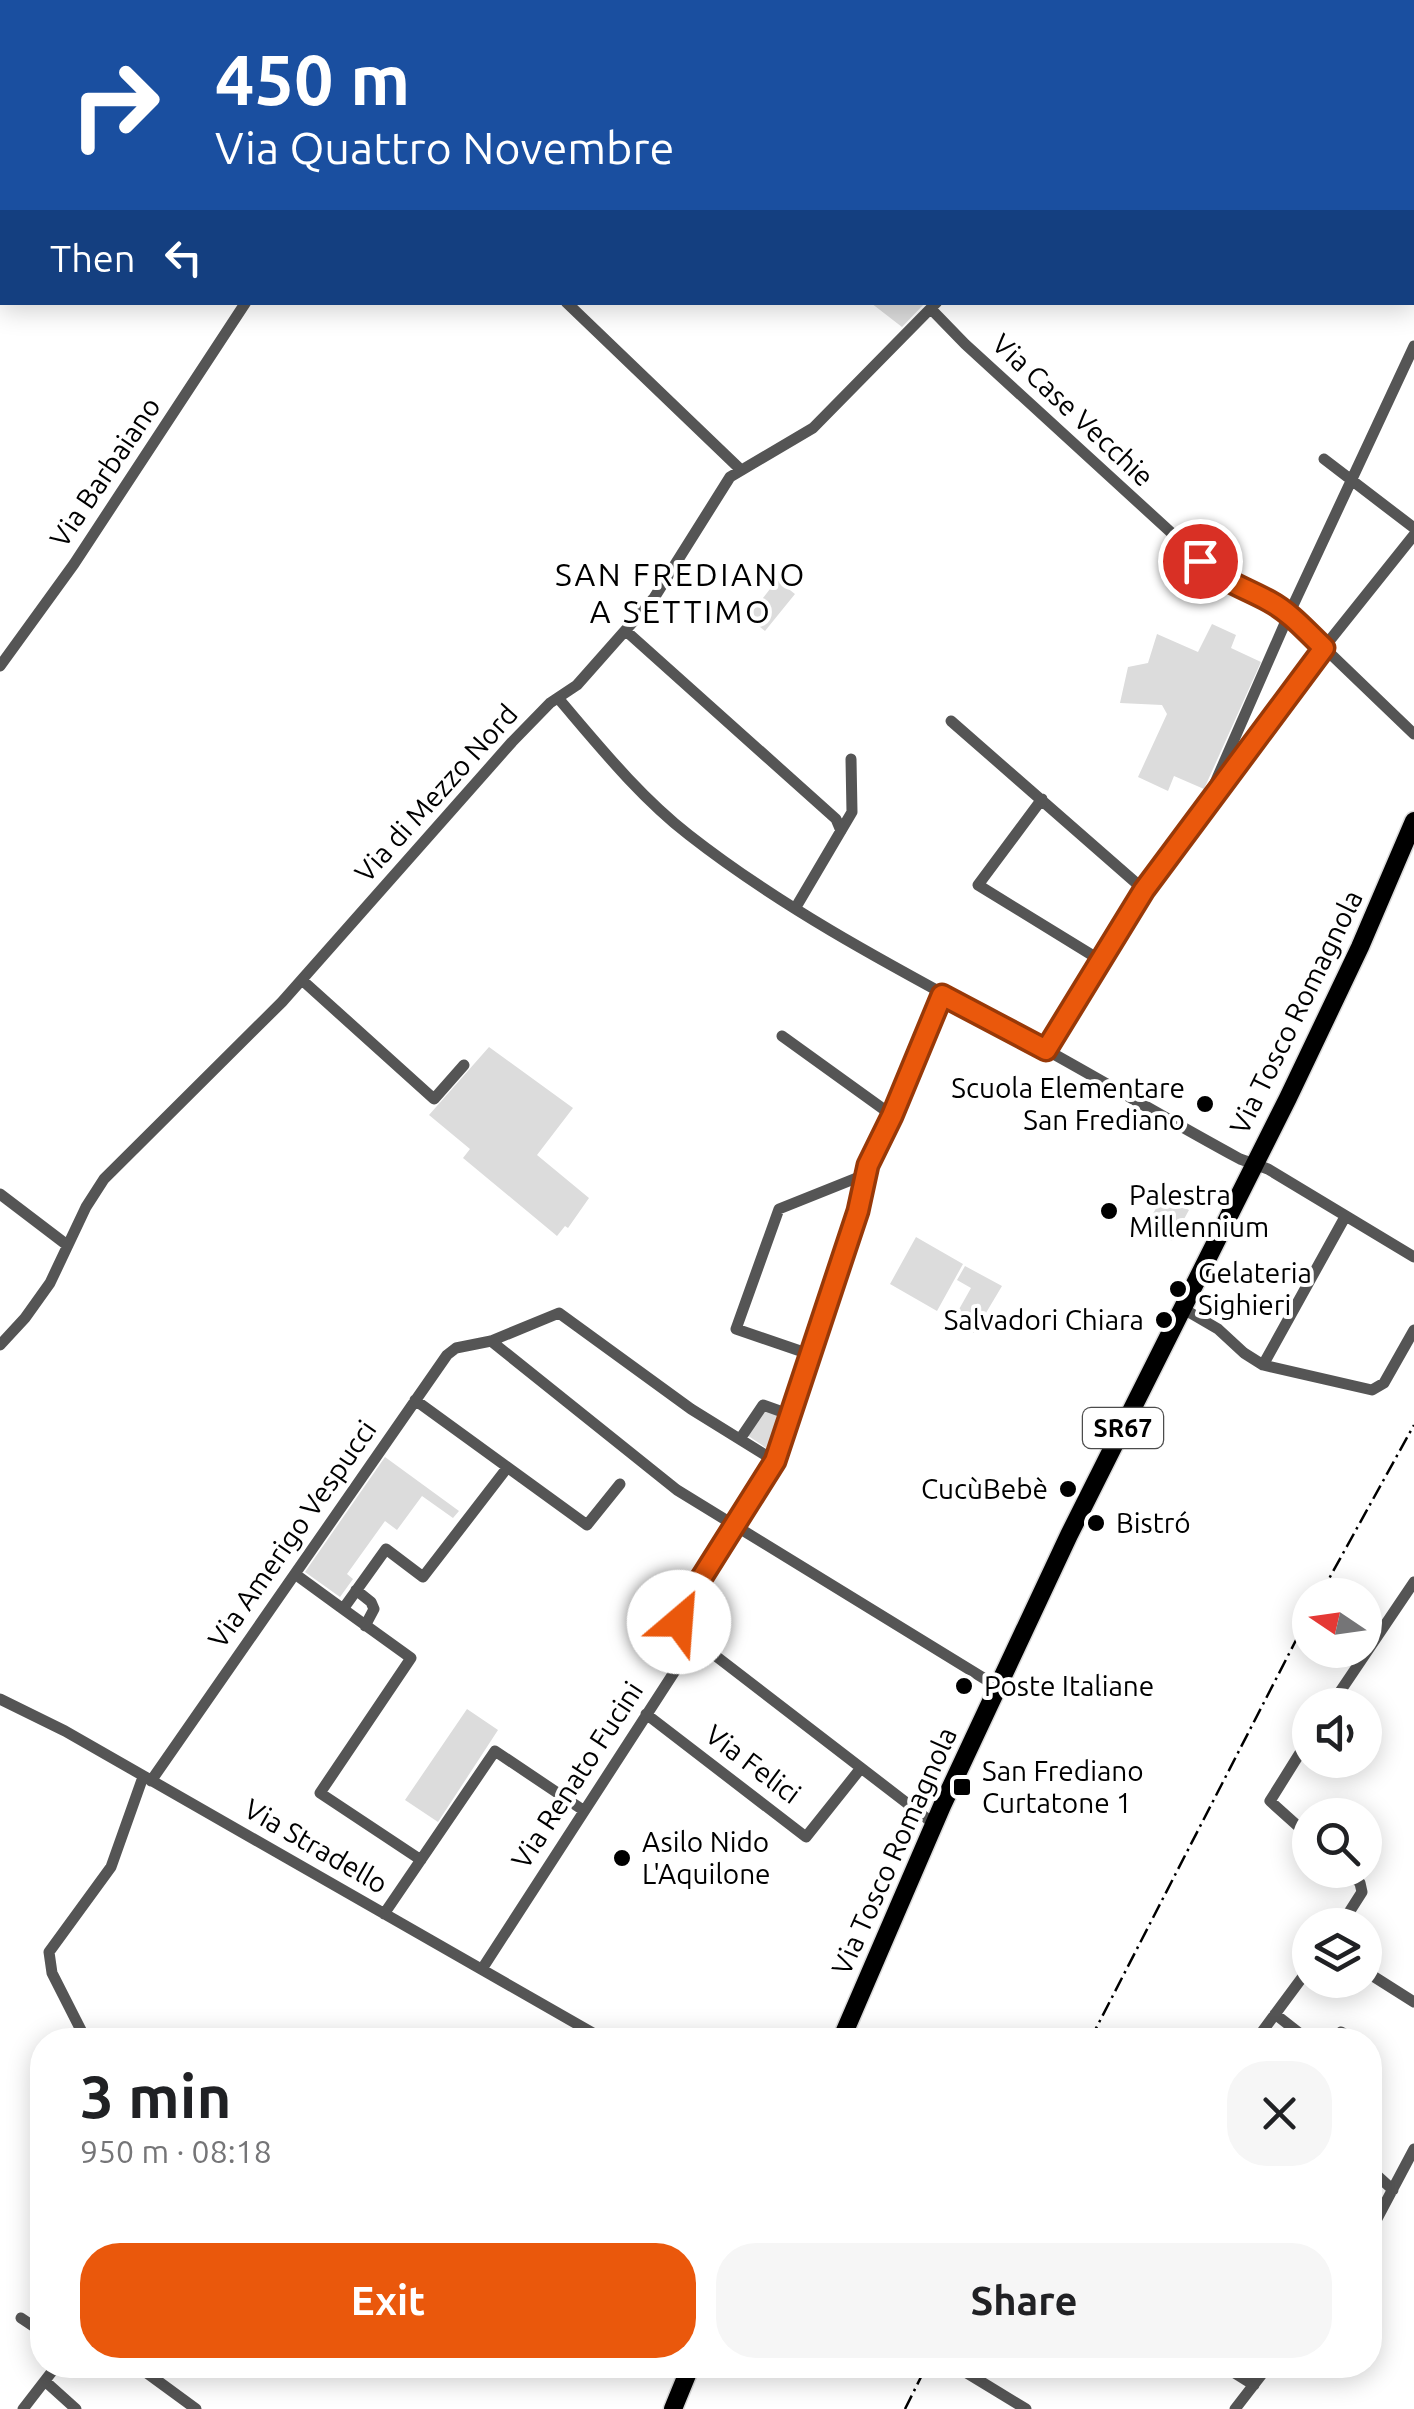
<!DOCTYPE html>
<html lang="en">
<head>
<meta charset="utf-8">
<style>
	:root { --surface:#fff; --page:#f6f6f6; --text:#202124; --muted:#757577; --accent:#ea580c }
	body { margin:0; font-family:Ubuntu,sans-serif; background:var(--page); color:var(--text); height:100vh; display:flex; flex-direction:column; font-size:38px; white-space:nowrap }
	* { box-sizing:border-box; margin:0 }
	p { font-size:32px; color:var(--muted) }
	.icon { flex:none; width:55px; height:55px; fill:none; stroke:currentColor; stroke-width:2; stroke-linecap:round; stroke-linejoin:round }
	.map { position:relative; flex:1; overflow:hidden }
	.drawer { position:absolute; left:30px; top:2028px; width:1352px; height:350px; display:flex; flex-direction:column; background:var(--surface); border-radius:40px; box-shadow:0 5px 25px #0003 }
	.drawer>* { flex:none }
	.top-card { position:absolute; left:0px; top:0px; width:1415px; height:305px; box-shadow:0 5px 25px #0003; background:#1a4fa0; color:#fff; overflow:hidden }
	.needle { width:65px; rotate:283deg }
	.buttons { position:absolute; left:1292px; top:1578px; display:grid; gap:20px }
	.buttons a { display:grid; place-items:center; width:90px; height:90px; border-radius:50%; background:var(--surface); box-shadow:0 5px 25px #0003; font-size:50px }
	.pin { position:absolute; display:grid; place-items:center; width:85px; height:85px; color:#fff; margin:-42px; border:5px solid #fff; border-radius:50%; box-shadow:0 2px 10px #0007 }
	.me { position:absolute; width:110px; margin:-55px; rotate:27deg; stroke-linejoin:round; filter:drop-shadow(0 0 8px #0008) }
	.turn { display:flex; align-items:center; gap:35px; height:210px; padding:0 50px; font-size:45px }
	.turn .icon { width:130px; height:130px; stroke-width:2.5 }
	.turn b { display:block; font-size:70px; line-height:85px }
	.then { display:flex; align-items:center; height:95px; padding:0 50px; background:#0003; gap:20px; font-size:38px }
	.round { display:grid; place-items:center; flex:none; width:105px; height:105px; border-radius:40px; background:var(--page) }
	.headline { display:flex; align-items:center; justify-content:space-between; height:170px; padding:0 50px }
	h1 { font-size:60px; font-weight:700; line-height:75px }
	.button { display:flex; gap:20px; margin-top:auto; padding:20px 50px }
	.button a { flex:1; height:115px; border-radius:40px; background:var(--accent); color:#fff; font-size:40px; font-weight:700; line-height:115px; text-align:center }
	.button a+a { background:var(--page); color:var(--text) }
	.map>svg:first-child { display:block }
	.green { fill:#dcdcdc }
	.water { fill:#a3a3a3 }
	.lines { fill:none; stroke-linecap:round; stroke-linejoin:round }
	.primary-casing { stroke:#dbdbdb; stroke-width:21 }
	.minor { stroke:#555; stroke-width:11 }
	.primary { stroke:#000; stroke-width:18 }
	.rail { stroke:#000; stroke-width:2.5; stroke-dasharray:15 5 2.5 5; stroke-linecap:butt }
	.route-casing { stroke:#983908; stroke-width:25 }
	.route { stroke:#ea580c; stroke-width:18 }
	.poi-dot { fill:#000; stroke:#fff; stroke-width:4 }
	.labels { text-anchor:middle; stroke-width:8; stroke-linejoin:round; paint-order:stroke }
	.shield { fill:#fff; stroke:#4c4c4c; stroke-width:2.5 }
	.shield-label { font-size:25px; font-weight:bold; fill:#000 }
	.street-label { font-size:28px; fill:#000; stroke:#fff }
	.poi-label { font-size:28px; fill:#000; stroke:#fff; text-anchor:start }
	.quarter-label { font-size:32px; letter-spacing:2.5px; fill:#000; stroke:#fff }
</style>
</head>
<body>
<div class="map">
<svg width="1414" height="2409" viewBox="0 0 1414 2409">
	<rect width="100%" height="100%" fill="#fff"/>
	<!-- green -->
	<path class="green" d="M 871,303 L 925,303 L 902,327 Z
		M 777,580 L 795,594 L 765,631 L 748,617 Z
		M 1212,624 L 1236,635 L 1231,648 L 1261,662 L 1204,789 L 1174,776 L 1168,791 L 1138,777 L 1167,714 L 1162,705 L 1120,703 L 1128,667 L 1148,663 L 1157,634 L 1198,652 Z
		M 489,1047 L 573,1108 L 537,1155 L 589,1198 L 568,1228 L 565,1226 L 557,1236 L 463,1158 L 470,1149 L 429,1115 Z
		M 1163,1196 L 1189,1210 L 1172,1241 L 1146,1226 Z
		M 916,1237 L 963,1264 L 937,1311 L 890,1284 Z
		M 965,1266 L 1002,1286 L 974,1333 L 953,1320 L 971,1288 L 957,1280 Z
		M 765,1409 L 784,1416 L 769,1450 L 747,1435 Z
		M 385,1457 L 459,1511 L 453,1518 L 422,1496 L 397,1530 L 385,1521 L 347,1574 L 353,1579 L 340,1597 L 305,1572 Z
		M 467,1709 L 498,1730 L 438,1822 L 405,1800 Z"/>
	<!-- water -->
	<path class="water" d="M 0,0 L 673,0 L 2,2 L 0,122 Z"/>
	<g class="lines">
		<defs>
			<path id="primary" d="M 841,2040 L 942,1806 L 1069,1535 L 1288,1098 L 1360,947 L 1414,821
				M 673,2409 L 691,2365"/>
		</defs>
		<!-- primary casing -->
		<use href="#primary" class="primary-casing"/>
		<!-- minor -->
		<path class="minor" d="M 1412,239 L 1414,240
			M 566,302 L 740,469
			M 931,309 L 965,344 L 1223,580 L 1268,600 L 1289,614 L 1414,734
			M 1324,459 L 1414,528
			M 626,631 L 836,819 L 841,831
			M 0,666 L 74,564 L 246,302
			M 558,698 C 599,746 639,796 689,835 C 781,907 886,963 988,1018 C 1073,1063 1155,1113 1240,1159 L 1268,1169 L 1414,1257
			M 951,721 L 1143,889
			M 1215,783 L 1289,614 L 1414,346
			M 1042,799 L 978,885 L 1100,960
			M 796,907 L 852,812 L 851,759
			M 302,980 L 434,1099 L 464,1065
			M 782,1036 L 893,1116
			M 1046,1051 L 1143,889 L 1302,675 L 1414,535
			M 0,1194 L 67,1245
			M 1182,1308 L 1218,1329 L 1244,1353 L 1263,1365 L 1372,1390 L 1384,1383 L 1414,1330
			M 491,1341 L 677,1490 L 998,1687
			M 0,1345 L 25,1318 L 50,1283 L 86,1207 L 104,1179 L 282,1002 L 512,742 L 550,703 L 577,685 L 654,598 L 730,477 L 813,428 L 937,302
			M 812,1355 L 736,1329 L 779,1209 L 864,1175
			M 1263,1365 L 1345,1217
			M 415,1400 L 587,1525 L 620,1484
			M 740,1439 L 763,1405 L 791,1415
			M 295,1574 L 343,1609 L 386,1549 L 423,1577 L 507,1468
			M 356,1590 L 371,1602 L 374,1609 L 365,1626
			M 343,1609 L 411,1658 L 320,1793 L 421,1860
			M 695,1640 L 934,1824
			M 0,1699 L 65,1731 L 605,2040
			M 1331,1705 L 1414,1582
			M 646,1714 L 806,1837 L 861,1768
			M 1310,1737 L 1270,1801 L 1310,1837
			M 151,1781 L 447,1355 L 456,1348 L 491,1341 L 559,1313 L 691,1409 L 775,1461
			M 384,1914 L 495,1751 L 583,1810
			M 1341,1925 L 1362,1892 L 1360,1883 L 1347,1870
			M 482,1969 L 695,1640 L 681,1625 L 681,1612 L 775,1461 L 844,1255 L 868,1165 L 893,1116 L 942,995
			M 1365,1971 L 1414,2002
			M 1275,2014 L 1308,2040
			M 86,2040 L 52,1973 L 49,1952 L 111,1867 L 143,1777
			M 1256,2040 L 1310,1967
			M 1335,2040 L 1341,2032 L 1354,2040
			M 1370,2169 L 1393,2190
			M 1370,2232 L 1414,2149
			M 21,2318 L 42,2332
			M 136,2365 L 196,2409
			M 1222,2365 L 1254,2385
			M 962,2370 L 1026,2409
			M 46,2382 L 76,2409
			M 23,2409 L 57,2365
			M 1235,2409 L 1269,2365"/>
		<!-- primary -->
		<use href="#primary" class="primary"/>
		<!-- rail -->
		<path class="rail" d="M 1320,1595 L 1414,1425
			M 1090,2040 L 1310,1613
			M 905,2409 L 927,2365"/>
	</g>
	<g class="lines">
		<defs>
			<path id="route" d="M 679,1622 L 680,1612 L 775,1461 L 858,1211 L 868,1165 L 892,1116 L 942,995 L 1046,1050 L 1144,890 L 1324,648 C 1306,631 1291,613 1269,601 C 1241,586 1226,583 1200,561"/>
		</defs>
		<!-- route casing -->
		<use href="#route" class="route-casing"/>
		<!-- route -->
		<use href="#route" class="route"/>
	</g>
	<!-- markers -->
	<g class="poi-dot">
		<circle cx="1205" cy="1104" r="10"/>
		<circle cx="1109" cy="1211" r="10"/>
		<circle cx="1178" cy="1289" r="10"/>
		<circle cx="1164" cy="1320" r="10"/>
		<circle cx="1068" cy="1489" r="10"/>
		<circle cx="1096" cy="1523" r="10"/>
		<circle cx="964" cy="1686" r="10"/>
		<rect x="952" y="1777" width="20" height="20" rx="5"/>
		<circle cx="622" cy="1858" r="10"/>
	</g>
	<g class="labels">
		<!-- shield labels -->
		<rect class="shield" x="1083" y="1408" width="80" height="40" rx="8"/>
		<g class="shield-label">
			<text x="1123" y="1437">SR67</text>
		</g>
		<!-- street labels -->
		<g class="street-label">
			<text transform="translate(1073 410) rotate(43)" y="10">Via Case Vecchie</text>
			<text transform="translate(105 472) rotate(-56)" y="10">Via Barbaiano</text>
			<text transform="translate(436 793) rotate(-48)" y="10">Via di Mezzo Nord</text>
			<text transform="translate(1296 1012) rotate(-64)" y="10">Via Tosco Romagnola</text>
			<text transform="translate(292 1534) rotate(-55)" y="10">Via Amerigo Vespucci</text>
			<text transform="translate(753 1764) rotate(37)" y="10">Via Felici</text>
			<text transform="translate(577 1775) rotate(-57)" y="10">Via Renato Fucini</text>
			<text transform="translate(316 1846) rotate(30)" y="10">Via Stradello</text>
			<text transform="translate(894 1851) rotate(-66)" y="10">Via Tosco Romagnola</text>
		</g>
		<!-- poi labels -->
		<g class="poi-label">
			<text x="1185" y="1098" text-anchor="end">Scuola Elementare<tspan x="1185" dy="32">San Frediano</tspan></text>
			<text x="1129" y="1205">Palestra<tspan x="1129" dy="32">Millennium</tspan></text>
			<text x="1198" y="1283">Gelateria<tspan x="1198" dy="32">Sighieri</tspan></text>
			<text x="1144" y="1330" text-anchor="end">Salvadori Chiara</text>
			<text x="1048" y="1499" text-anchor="end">CucùBebè</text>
			<text x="1116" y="1533">Bistró</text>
			<text x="984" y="1696">Poste Italiane</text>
			<text x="982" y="1781">San Frediano<tspan x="982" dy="32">Curtatone 1</tspan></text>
			<text x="642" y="1852">Asilo Nido<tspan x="642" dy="32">L'Aquilone</tspan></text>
		</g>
		<!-- quarter labels -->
		<g class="quarter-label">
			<text x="681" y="586">SAN FREDIANO<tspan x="681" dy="37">A SETTIMO</tspan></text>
		</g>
	</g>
</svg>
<div class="buttons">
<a><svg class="needle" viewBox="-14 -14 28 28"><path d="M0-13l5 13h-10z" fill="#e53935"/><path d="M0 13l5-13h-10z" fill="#757577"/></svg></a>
<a><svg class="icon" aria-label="sound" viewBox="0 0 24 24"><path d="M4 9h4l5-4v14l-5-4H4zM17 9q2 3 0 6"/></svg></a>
<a><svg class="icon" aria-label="search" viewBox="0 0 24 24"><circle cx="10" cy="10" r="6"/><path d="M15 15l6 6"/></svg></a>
<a><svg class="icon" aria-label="layers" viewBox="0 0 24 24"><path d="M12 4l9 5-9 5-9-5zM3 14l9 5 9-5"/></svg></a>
</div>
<div class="pin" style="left:1200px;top:561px;background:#d93025"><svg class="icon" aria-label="arrive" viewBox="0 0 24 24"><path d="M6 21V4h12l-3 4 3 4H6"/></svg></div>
<svg class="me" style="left:679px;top:1622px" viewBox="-20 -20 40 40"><circle r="19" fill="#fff"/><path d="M0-13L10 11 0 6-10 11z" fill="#ea580c"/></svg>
<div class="top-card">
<div class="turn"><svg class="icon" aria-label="right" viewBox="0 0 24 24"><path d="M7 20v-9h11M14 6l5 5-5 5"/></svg><div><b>450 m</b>Via Quattro Novembre</div></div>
<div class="then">Then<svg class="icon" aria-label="left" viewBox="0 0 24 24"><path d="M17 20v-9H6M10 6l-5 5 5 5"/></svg></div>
</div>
<section class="drawer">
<div class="headline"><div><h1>3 min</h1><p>950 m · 08:18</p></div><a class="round"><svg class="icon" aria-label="close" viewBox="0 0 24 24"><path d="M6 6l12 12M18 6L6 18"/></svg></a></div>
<div class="button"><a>Exit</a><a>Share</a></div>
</section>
</div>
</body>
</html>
